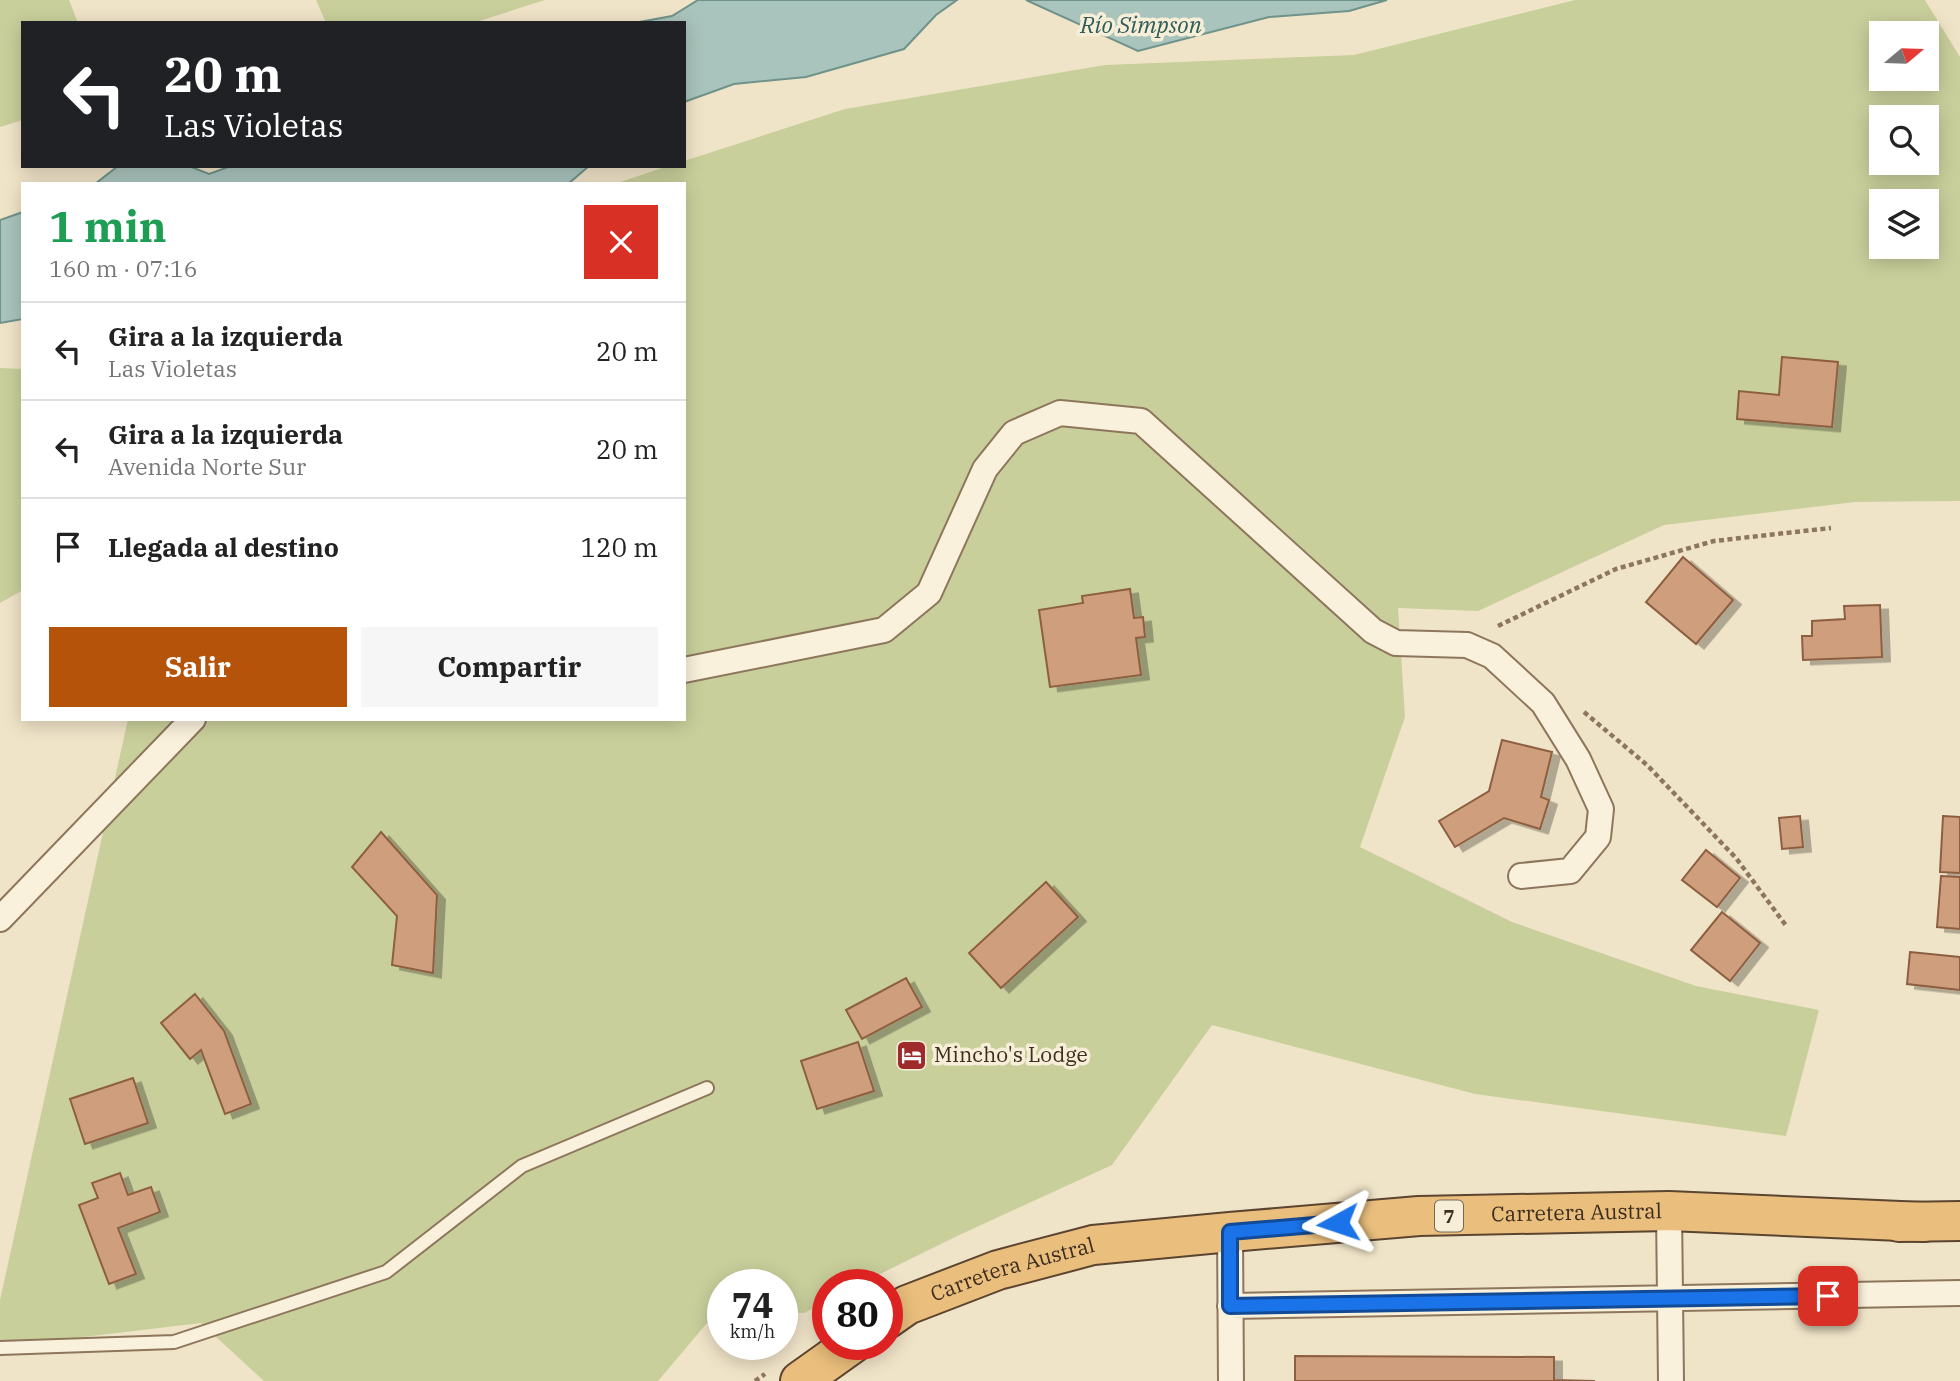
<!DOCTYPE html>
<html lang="es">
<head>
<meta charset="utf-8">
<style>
	:root { --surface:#fff; --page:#f6f6f6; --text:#222; --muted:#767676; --line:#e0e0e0; --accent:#b45309 }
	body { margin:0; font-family:"IBM Plex Serif",serif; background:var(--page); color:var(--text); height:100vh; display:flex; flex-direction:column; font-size:26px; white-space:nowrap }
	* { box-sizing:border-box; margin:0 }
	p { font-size:23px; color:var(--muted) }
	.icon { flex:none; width:38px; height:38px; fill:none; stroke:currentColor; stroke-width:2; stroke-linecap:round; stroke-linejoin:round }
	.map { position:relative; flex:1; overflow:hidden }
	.panel { position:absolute; left:21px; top:182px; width:665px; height:539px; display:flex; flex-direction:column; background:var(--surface); border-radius:0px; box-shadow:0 4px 18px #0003 }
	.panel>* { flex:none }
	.banner { position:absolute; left:21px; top:21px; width:665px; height:147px; border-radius:0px; box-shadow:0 4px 18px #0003; background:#202124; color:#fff; overflow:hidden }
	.needle { width:46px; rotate:71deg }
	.fabs { position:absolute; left:1869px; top:21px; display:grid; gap:14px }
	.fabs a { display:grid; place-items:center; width:70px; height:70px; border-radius:0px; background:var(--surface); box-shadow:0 4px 18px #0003; font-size:35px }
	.speed { position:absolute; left:707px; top:1269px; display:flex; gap:14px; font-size:35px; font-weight:700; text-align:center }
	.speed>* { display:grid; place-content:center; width:91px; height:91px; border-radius:50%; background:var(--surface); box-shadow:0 4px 18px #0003; line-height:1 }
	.speed small { font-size:18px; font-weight:400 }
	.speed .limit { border:10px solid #d22; background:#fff; color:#111 }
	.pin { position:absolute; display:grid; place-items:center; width:60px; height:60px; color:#fff; margin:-30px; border-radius:14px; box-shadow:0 4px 10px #0006 }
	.me { position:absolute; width:77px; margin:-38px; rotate:265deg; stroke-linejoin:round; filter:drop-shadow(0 0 5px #0008) }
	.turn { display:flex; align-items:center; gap:24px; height:147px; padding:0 28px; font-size:32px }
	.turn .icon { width:91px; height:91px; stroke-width:2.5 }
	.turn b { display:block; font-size:49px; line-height:60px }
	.round { display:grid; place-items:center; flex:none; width:74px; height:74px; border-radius:0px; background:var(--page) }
	.headline { display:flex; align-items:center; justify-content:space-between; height:119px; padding:0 28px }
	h1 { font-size:42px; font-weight:700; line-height:52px; color:#1e9e55 }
	.primary-button { display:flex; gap:14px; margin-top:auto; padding:14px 28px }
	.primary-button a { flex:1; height:80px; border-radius:0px; background:var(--accent); color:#fff; font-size:28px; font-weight:700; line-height:80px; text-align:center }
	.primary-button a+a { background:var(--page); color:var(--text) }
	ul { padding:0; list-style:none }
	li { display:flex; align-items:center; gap:21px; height:98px; padding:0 28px; border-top:2px solid var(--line) }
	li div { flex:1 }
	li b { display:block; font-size:26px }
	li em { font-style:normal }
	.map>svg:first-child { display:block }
	.green { fill:#c9cf9b; fill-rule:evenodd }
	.water { fill:#a9c4bc; stroke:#6f938a; stroke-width:2 }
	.building { fill:#cf9f7d; stroke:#8d5f41; stroke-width:2; filter:url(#shadow) }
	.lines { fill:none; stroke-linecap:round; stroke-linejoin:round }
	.service-casing { stroke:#8d765c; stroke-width:16 }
	.minor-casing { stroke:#8d765c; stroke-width:28 }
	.trunk-casing { stroke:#5b4430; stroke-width:42 }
	.path { stroke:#8d765c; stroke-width:4.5; stroke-dasharray:5 3.5; stroke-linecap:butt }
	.service { stroke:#faf1dc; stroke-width:12 }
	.minor { stroke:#faf1dc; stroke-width:24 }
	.trunk { stroke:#eabe7c; stroke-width:38 }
	.route-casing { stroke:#114b97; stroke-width:18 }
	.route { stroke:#1a73e8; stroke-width:12 }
	.labels { text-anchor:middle; stroke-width:7; stroke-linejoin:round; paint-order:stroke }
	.shield { fill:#f7eed8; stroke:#756857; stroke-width:2 }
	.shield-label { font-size:19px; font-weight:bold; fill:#3d2e20 }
	.poi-label { font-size:21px; fill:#3d2e20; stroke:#f7eed8; text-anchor:start }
	.street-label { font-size:21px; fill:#3d2e20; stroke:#f7eed8 }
	.water-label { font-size:23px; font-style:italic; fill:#2f5d5a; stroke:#f7eed8 }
</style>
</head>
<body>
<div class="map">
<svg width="1960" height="1381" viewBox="0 0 1960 1381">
	<defs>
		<filter id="shadow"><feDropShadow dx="8" dy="4.5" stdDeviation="0" flood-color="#0004"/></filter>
	</defs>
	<rect width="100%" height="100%" fill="#f0e4c8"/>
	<!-- green -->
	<path class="green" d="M 0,0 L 69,0 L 78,23 L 23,23 L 23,120 L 0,127 Z
		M 316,0 L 545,0 L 473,23 L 326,23 Z
		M 1575,0 L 1925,0 L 1960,57 L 1960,501 L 1855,502 L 1664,525 L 1478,611 L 1398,608 L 1405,717 L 1360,847 L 1512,922 L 1696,986 L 1819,1010 L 1786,1136 L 1475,1094 L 1212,1025 L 1112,1165 L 955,1237 L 860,1284 L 828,1284 L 828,1301 L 804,1313 L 782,1312 L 782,1284 L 723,1284 L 723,1310 L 718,1310 L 658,1381 L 264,1381 L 201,1323 L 0,1347 L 0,1300 L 128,719 L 684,719 L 684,184 L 614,184 L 668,166 L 684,166 L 684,161 L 845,109 L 1105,65 L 1354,55 ZM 1881,33 L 1927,33 L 1927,79 L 1881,79 ZM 1881,117 L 1927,117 L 1927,163 L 1881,163 ZM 1881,201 L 1927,201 L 1927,247 L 1881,247 Z
		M 0,368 L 23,369 L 23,590 L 0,603 Z"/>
	<!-- water -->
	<path class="water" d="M 698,0 L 957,0 L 936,15 L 904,49 L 806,77 L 734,84 L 684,102 L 684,23 L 634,23 L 672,16 Z
		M 1026,0 L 1387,0 L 1349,11 L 1269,17 L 1138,51 Z
		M 118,166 L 189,166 L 209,174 L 231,166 L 589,166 L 568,184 L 95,184 Z
		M 23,212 L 23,319 L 0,323 L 0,220 Z"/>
	<!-- building -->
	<path class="building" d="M 1782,357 L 1838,362 L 1832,427 L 1737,419 L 1739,391 L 1779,395 Z
		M 1683,557 L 1733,600 L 1696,644 L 1646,602 Z
		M 1130,589 L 1134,618 L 1143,617 L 1145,637 L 1136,638 L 1141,675 L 1050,687 L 1039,610 L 1083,603 L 1082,596 Z
		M 1880,605 L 1882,657 L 1803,660 L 1802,636 L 1812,636 L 1812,621 L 1845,619 L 1844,606 Z
		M 1502,740 L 1552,752 L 1541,797 L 1549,800 L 1540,829 L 1504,818 L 1455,847 L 1439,821 L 1489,791 Z
		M 1800,816 L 1803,847 L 1782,849 L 1779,818 Z
		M 1943,816 L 1960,817 L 1960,873 L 1940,872 Z
		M 381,832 L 437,895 L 433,973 L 392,965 L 397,916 L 352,867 Z
		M 1706,850 L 1740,878 L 1717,907 L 1682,880 Z
		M 1941,876 L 1960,877 L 1960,929 L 1937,927 Z
		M 1046,882 L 1078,917 L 1001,988 L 969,953 Z
		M 1722,912 L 1760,943 L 1730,981 L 1691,950 Z
		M 1910,952 L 1960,957 L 1960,990 L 1907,984 Z
		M 906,978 L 922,1007 L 862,1039 L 846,1010 Z
		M 195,994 L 224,1031 L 251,1104 L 225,1114 L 201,1050 L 190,1059 L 161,1023 Z
		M 858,1042 L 874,1091 L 817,1109 L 801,1061 Z
		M 133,1078 L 148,1123 L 85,1144 L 70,1099 Z
		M 120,1173 L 128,1195 L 151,1187 L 160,1212 L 118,1228 L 136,1274 L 109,1284 L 79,1205 L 98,1198 L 92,1183 Z
		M 1295,1356 L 1554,1357 L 1554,1380 L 1595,1381 L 1295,1381 Z"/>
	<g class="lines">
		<defs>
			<path id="service" d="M 0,1348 L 174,1342 L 386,1272 L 522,1166 L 707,1088"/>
			<path id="minor" d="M 684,670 L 884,630 L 929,593 L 985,469 L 1014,433 L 1060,413 L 1141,421 L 1373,631 L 1396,643 L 1467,645 L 1492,656 L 1543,703 L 1578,759 L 1601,809 L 1598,837 L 1570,871 L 1521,876
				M 0,919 L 193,719
				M 1669,1211 L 1671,1381
				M 1230,1232 L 1231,1381
				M 1230,1306 L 1960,1293"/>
			<g id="trunk">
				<path d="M 1899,1222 L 1960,1221"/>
				<path id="s1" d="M 887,1319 L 907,1305 L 998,1270 L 1093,1245 L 1230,1232 L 1419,1216 L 1669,1211 L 1924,1222"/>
				<path d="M 800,1381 L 852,1344"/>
			</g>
		</defs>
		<!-- service casing -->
		<use href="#service" class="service-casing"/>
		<!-- minor casing -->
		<use href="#minor" class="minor-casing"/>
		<!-- trunk casing -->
		<use href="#trunk" class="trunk-casing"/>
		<!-- path -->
		<path class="path" d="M 1498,626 L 1616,569 L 1714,541 L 1831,528
			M 1584,712 L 1647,765 L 1736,858 L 1787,927
			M 755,1381 L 765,1374"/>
		<!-- service -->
		<use href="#service" class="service"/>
		<!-- minor -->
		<use href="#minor" class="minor"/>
		<!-- trunk -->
		<use href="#trunk" class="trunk"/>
	</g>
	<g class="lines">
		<defs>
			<path id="route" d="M 1338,1223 L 1230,1232 L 1230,1306 L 1828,1296"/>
		</defs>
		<!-- route casing -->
		<use href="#route" class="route-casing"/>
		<!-- route -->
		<use href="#route" class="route"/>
	</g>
	<!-- icons -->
	<defs>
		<symbol id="hotel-square" viewBox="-11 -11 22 22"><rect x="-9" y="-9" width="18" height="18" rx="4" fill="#9e2a2b" stroke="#f7eed8"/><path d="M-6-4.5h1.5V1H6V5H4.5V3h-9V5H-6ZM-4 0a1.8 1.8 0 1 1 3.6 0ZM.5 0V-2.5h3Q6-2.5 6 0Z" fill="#fff"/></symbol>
	</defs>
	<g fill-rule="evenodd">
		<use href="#hotel-square" x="894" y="1038" width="35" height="35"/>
	</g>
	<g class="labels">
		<!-- shield labels -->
		<rect class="shield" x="1435" y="1200.5" width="28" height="31" rx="5"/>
		<g class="shield-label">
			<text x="1449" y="1223">7</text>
		</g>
		<!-- poi labels -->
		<g class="poi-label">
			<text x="934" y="1062">Mincho's Lodge</text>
		</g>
		<!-- street labels -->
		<g class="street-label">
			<text dy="7" stroke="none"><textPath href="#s1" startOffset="705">Carretera Austral</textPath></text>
			<text dy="7" stroke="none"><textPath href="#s1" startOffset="136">Carretera Austral</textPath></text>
		</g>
		<!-- water labels -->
		<g class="water-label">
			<text x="1141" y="33">Río Simpson</text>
		</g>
	</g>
</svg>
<div class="fabs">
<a><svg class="needle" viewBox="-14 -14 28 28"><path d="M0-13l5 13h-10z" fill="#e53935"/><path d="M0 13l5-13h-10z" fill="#767676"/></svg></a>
<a><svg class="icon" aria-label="search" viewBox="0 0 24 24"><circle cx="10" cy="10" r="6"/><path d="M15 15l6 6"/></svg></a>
<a><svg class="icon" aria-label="layers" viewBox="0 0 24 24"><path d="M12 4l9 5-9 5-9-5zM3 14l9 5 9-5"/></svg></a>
</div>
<div class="speed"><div>74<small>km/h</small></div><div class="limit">80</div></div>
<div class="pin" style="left:1828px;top:1296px;background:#d93025"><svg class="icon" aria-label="arrive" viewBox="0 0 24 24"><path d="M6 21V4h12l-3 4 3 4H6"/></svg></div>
<svg class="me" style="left:1338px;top:1223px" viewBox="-20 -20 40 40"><path d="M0-17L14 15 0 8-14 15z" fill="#1a73e8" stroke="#fff" stroke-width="4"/></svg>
<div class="banner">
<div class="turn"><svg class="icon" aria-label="left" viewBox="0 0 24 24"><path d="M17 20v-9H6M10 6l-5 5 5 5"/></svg><div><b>20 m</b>Las Violetas</div></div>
</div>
<section class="panel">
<div class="headline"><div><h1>1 min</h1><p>160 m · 07:16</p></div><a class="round" style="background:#d93025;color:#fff"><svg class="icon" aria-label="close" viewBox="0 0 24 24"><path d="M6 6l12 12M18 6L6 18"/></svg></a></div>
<ul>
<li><svg class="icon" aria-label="left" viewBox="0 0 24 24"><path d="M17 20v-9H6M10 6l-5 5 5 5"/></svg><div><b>Gira a la izquierda</b><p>Las Violetas</p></div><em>20 m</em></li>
<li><svg class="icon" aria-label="left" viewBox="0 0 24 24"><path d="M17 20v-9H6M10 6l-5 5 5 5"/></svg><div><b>Gira a la izquierda</b><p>Avenida Norte Sur</p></div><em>20 m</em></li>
<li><svg class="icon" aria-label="arrive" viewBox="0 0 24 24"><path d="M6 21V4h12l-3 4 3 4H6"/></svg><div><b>Llegada al destino</b></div><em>120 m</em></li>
</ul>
<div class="primary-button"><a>Salir</a><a>Compartir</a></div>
</section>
</div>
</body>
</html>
